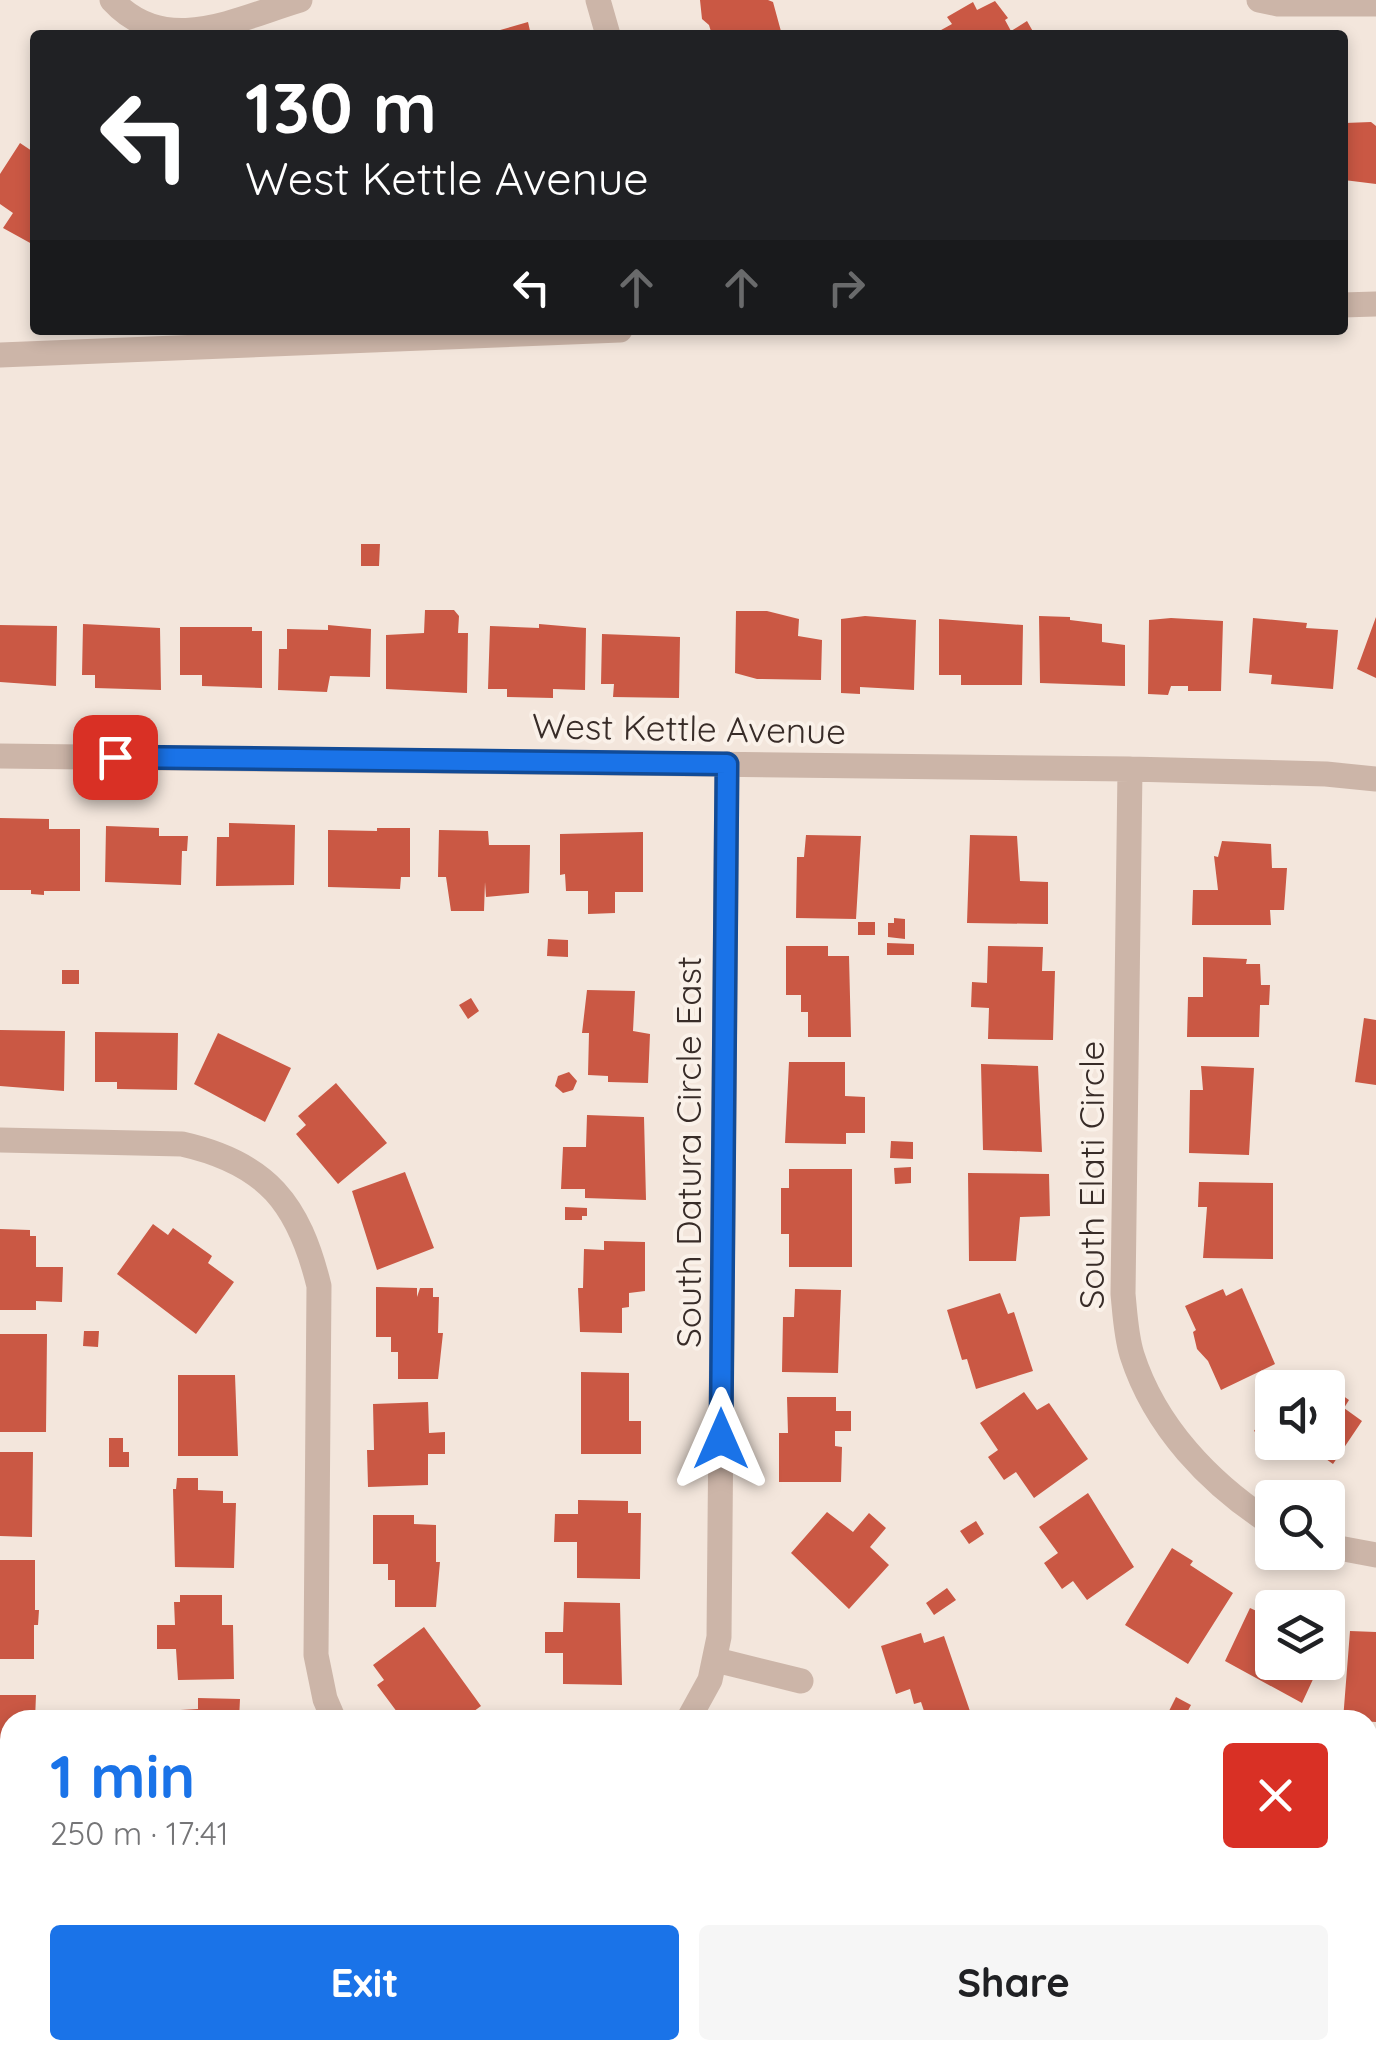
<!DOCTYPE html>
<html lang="en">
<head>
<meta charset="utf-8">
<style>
	:root { --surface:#fff; --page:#f6f6f6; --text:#202124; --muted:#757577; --accent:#1a73e8 }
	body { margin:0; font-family:Quicksand,sans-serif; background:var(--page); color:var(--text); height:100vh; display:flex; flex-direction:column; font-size:38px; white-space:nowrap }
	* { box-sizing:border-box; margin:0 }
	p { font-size:32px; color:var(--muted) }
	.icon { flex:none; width:55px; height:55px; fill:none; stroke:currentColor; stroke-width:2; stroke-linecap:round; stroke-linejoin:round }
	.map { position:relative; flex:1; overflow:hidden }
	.details { position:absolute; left:0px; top:1710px; width:1378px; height:350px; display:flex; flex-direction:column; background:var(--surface); border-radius:30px 30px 0 0; box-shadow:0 5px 15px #0003 }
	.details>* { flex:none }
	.guide { position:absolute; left:30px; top:30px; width:1318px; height:305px; border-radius:10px; box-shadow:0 5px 15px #0003; background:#202124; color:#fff; overflow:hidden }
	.buttons { position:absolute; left:1255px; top:1370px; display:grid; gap:20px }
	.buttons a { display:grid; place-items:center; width:90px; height:90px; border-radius:10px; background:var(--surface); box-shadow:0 5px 15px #0003; font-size:50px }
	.pin { position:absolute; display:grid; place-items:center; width:85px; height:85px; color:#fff; margin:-42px; border-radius:20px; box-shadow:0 5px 15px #0006 }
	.me { position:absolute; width:110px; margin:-55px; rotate:0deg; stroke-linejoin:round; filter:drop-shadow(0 0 8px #0008) }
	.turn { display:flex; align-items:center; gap:35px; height:210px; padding:0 50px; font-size:45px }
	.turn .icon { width:130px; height:130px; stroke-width:2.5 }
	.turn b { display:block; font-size:70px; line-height:85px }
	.lanes { display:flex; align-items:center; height:95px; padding:0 50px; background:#0003; justify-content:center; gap:50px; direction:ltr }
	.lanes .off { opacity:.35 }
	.round { display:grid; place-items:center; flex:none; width:105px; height:105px; border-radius:10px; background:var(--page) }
	.head { display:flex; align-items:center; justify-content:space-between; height:170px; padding:0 50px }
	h1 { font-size:60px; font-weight:700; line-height:75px; color:var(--accent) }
	.action { display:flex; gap:20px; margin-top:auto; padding:20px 50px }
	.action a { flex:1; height:115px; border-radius:10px; background:var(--accent); color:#fff; font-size:40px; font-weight:700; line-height:115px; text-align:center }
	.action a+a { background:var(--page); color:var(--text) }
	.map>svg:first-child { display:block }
	.building { fill:#ca5844 }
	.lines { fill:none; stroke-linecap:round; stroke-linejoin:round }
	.minor { stroke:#ccb5a8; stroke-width:25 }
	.route-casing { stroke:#114b97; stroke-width:25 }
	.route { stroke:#1a73e8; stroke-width:18 }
	.labels { text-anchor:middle; stroke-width:8; stroke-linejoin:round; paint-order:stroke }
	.street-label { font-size:35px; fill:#382c28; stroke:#faf1e9 }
</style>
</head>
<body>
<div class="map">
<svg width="1376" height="2060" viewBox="0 0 1376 2060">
	<rect width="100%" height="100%" fill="#f3e6dc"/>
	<!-- building -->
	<path class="building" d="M 700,0 L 768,0 L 773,2 L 782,35 L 712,35 L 709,25 L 702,19 Z
		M 995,1 L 1008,18 L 1005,20 L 1011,31 L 1027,21 L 1035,35 L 932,35 L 952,24 L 947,17 L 973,2 L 977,10 Z
		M 528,22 L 531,35 L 486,35 L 486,34 Z
		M 1371,122 L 1376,126 L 1376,184 L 1344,180 L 1345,123 Z
		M 20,143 L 35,153 L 35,239 L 32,244 L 3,228 L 13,213 L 0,204 L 0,174 Z
		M 361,544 L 380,544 L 379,566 L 361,566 Z
		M 425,610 L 454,610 L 459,616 L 458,633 L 468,633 L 467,693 L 386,689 L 386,635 L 424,633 Z
		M 736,611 L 767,611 L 799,619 L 798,636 L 822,640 L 821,680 L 757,679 L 735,673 Z
		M 865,616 L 916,620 L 914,690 L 860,687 L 860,694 L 841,693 L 841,619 Z
		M 1039,616 L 1070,617 L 1070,620 L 1102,624 L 1102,642 L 1125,645 L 1125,686 L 1040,683 Z
		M 1376,617 L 1376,678 L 1357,669 Z
		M 1171,618 L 1223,621 L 1221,691 L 1188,691 L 1188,686 L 1171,686 L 1168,695 L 1148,694 L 1149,620 Z
		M 1253,618 L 1307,623 L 1306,628 L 1338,630 L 1333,689 L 1271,684 L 1272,675 L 1249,673 Z
		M 939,619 L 1023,625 L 1022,685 L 961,685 L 961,675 L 939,675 Z
		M 83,624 L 160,628 L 161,690 L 95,688 L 95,675 L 82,675 Z
		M 539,624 L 586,628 L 585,690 L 553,689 L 553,698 L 507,697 L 507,689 L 488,689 L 490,626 L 539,628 Z
		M 0,625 L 57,626 L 56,686 L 0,682 Z
		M 328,625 L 371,629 L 370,677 L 330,676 L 327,692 L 278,690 L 279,649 L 287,649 L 287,629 L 328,630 Z
		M 180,627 L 252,627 L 252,631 L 262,631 L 262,688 L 202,686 L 202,675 L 180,675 Z
		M 602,634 L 680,637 L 679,698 L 613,697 L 614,684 L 601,684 Z
		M 0,818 L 49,819 L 49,829 L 80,829 L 80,891 L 44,891 L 44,895 L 31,894 L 31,890 L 0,890 Z
		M 229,823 L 295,825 L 294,885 L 216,886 L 217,837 L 229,837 Z
		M 106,826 L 159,828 L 159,836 L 188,836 L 187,851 L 182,851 L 181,885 L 105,882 Z
		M 377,828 L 410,828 L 410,877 L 401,877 L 400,889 L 328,887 L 328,830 L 377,831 Z
		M 439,830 L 488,831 L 489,845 L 530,845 L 529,893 L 486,897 L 485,882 L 484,911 L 451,911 L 446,877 L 438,877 Z
		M 643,832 L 643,892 L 615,892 L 615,913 L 588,914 L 588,891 L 566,891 L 565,874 L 560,875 L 560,834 Z
		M 806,835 L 861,836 L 856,919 L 796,918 L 797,857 L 804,857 Z
		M 970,835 L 1017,836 L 1020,881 L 1048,882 L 1048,924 L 967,923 Z
		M 1222,841 L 1271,844 L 1272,868 L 1287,868 L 1284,910 L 1270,910 L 1271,925 L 1192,925 L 1193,890 L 1218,890 L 1214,856 L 1218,857 Z
		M 894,918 L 905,919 L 905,939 L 888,937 L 888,923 L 894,923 Z
		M 858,922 L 875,922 L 875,935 L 858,935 Z
		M 548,939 L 568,940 L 568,957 L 547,956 Z
		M 887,943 L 914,944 L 914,955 L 887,955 Z
		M 786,946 L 828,946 L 828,956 L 849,956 L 851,1037 L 808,1037 L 808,1012 L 801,1012 L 801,995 L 786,995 Z
		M 988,946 L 1043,947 L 1042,971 L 1055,971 L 1053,1040 L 988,1039 L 989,1008 L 971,1007 L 972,982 L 987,983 Z
		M 1203,957 L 1247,959 L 1246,964 L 1260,964 L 1261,985 L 1270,985 L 1269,1005 L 1260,1005 L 1259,1037 L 1187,1037 L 1188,997 L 1203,997 Z
		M 62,970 L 79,970 L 79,984 L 62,984 Z
		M 587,990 L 635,991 L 633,1031 L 650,1034 L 648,1083 L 608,1082 L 608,1076 L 588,1075 L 589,1033 L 582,1033 Z
		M 471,998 L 479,1011 L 468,1019 L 459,1005 Z
		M 1364,1018 L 1376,1020 L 1376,1085 L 1355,1082 Z
		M 0,1030 L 65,1031 L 64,1091 L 0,1086 Z
		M 95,1032 L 178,1033 L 177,1090 L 117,1089 L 117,1082 L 95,1082 Z
		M 218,1033 L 291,1068 L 265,1122 L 194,1084 Z
		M 789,1062 L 845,1062 L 845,1096 L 865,1097 L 865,1133 L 846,1133 L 846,1144 L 785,1143 Z
		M 981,1064 L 1038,1066 L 1042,1152 L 983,1150 Z
		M 1201,1066 L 1254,1068 L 1249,1155 L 1189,1153 L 1190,1090 L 1203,1090 Z
		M 569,1072 L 577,1081 L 573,1090 L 563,1093 L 555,1086 L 558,1076 Z
		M 336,1083 L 387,1143 L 338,1184 L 296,1134 L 306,1125 L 298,1116 Z
		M 587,1115 L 644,1117 L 646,1200 L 585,1198 L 585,1189 L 561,1189 L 563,1147 L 586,1147 Z
		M 891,1141 L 913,1142 L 913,1159 L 890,1158 Z
		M 911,1167 L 911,1183 L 895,1184 L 894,1168 Z
		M 789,1169 L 852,1169 L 852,1267 L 789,1267 L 789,1234 L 781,1234 L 781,1188 L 789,1188 Z
		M 405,1172 L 434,1248 L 377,1270 L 352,1191 Z
		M 968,1173 L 1049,1174 L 1050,1216 L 1020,1217 L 1016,1261 L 969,1261 Z
		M 1199,1182 L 1273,1183 L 1273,1259 L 1203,1258 L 1207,1207 L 1198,1207 Z
		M 565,1207 L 587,1208 L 587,1216 L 582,1216 L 582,1220 L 565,1220 Z
		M 153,1224 L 168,1235 L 173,1228 L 212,1256 L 208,1263 L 234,1282 L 196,1334 L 117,1274 Z
		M 0,1229 L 30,1230 L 30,1236 L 36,1236 L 36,1267 L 63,1267 L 62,1302 L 36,1301 L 36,1310 L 0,1310 Z
		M 604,1241 L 645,1242 L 645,1291 L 629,1293 L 629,1307 L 622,1308 L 622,1333 L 580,1332 L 578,1288 L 583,1288 L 584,1249 L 604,1250 Z
		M 376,1287 L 417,1288 L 417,1297 L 420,1288 L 433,1288 L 433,1297 L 439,1297 L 438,1333 L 443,1333 L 438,1379 L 398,1379 L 398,1352 L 391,1352 L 391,1337 L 376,1337 Z
		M 1242,1288 L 1275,1364 L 1221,1390 L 1208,1361 L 1197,1349 L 1193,1332 L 1196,1330 L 1185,1306 L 1223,1289 L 1226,1296 Z
		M 795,1289 L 841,1290 L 838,1373 L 782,1372 L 783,1317 L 794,1317 Z
		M 1000,1293 L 1008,1314 L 1014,1312 L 1033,1371 L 976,1389 L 967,1359 L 962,1360 L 947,1310 Z
		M 84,1331 L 99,1331 L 98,1347 L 83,1346 Z
		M 0,1334 L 47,1334 L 46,1432 L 0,1432 Z
		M 581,1372 L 629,1373 L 629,1421 L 641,1421 L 641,1454 L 581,1454 Z
		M 178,1375 L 235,1375 L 238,1456 L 178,1456 Z
		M 1332,1388 L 1349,1400 L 1344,1408 L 1362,1421 L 1333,1464 L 1309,1447 L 1301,1460 L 1290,1456 L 1254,1431 L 1272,1405 L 1272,1442 L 1328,1442 L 1328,1394 Z
		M 1024,1392 L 1037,1410 L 1049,1403 L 1088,1459 L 1034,1498 L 1016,1472 L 1004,1480 L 988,1457 L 998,1450 L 980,1423 Z
		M 787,1397 L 836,1397 L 836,1411 L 851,1411 L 851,1431 L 835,1431 L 835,1446 L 842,1447 L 841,1482 L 779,1482 L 779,1433 L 788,1433 Z
		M 428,1402 L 429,1433 L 445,1432 L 445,1454 L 428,1454 L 428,1485 L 368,1487 L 367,1450 L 374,1450 L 373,1404 Z
		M 109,1438 L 123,1438 L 123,1452 L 129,1452 L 129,1467 L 109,1467 Z
		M 0,1452 L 33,1452 L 32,1537 L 0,1536 Z
		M 177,1478 L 198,1478 L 198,1490 L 223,1491 L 223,1503 L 236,1503 L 234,1568 L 175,1567 L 173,1489 L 176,1489 Z
		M 1088,1493 L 1134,1567 L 1087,1600 L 1073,1581 L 1062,1589 L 1044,1563 L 1058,1553 L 1039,1527 Z
		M 578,1500 L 628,1501 L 628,1513 L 641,1513 L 640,1579 L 577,1578 L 577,1542 L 554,1542 L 555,1514 L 578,1514 Z
		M 827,1512 L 853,1532 L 869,1513 L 886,1528 L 870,1547 L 889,1565 L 849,1609 L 791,1553 Z
		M 373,1515 L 414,1515 L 414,1524 L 436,1525 L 436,1562 L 440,1562 L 436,1607 L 395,1607 L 395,1580 L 388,1580 L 388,1564 L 373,1564 Z
		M 976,1521 L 984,1534 L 969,1544 L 960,1531 Z
		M 1172,1548 L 1193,1561 L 1190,1565 L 1233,1593 L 1188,1664 L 1125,1625 Z
		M 0,1560 L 35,1560 L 35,1610 L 39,1610 L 38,1625 L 34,1625 L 34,1659 L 0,1659 Z
		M 947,1588 L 956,1600 L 934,1615 L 926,1603 Z
		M 180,1595 L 222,1595 L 222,1625 L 233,1625 L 234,1679 L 178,1680 L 176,1649 L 157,1649 L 157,1625 L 175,1625 L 174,1602 L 180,1602 Z
		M 564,1602 L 620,1603 L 622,1685 L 563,1684 L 563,1653 L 545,1653 L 545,1632 L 563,1632 Z
		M 1250,1608 L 1272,1618 L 1272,1662 L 1321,1662 L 1302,1703 L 1225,1661 Z
		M 424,1627 L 481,1706 L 462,1720 L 403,1720 L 377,1685 L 384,1680 L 373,1665 Z
		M 1350,1631 L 1376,1632 L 1376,1722 L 1343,1720 Z
		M 921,1633 L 924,1643 L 944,1636 L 971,1714 L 951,1720 L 927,1720 L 921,1702 L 914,1704 L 910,1689 L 896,1694 L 881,1646 Z
		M 0,1695 L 36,1695 L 35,1720 L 10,1720 L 10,1776 L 0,1776 Z
		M 1176,1697 L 1191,1705 L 1183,1720 L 1167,1715 Z
		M 198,1698 L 240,1699 L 239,1720 L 163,1720 L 163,1711 L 198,1709 Z
		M 10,1822 L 10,1914 L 0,1915 L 0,1823 Z"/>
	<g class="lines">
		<!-- minor -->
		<path class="minor" d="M 112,0 C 165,58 236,19 300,0
			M 598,0 L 608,35
			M 1259,0 L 1278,4 L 1376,4
			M 1342,305 L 1376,304
			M 0,355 L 620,330
			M 0,756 L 1130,769 L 1326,774 L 1376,779
			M 1130,769 L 1123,1294 C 1125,1314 1126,1336 1132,1355 C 1155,1427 1210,1484 1272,1524
			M 0,1140 L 182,1144 C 267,1163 299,1204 319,1286 L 316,1655 L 325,1699 L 334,1720
			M 1328,1546 L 1376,1555
			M 716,1660 L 801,1681
			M 688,1720 L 710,1680 L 719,1637 L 727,764"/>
	</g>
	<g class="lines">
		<defs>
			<path id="route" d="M 115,757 L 727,764 L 721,1439"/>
		</defs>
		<!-- route casing -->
		<use href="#route" class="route-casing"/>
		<!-- route -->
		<use href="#route" class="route"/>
	</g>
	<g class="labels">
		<!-- street labels -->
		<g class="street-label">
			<text transform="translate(689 729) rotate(1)" y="12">West Kettle Avenue</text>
			<text transform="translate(689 1152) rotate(-90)" y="12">South Datura Circle East</text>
			<text transform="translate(1092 1175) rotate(-90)" y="12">South Elati Circle</text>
		</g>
	</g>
</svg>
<div class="buttons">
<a><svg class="icon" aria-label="sound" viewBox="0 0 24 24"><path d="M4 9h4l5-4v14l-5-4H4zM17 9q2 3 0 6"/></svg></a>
<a><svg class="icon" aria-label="search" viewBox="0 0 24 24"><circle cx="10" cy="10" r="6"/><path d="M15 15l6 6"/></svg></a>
<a><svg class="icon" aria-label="layers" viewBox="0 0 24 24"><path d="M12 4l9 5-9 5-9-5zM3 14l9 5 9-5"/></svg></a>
</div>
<div class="pin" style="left:115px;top:757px;background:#d93025"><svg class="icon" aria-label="arrive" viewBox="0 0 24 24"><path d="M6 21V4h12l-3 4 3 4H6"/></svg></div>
<svg class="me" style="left:721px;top:1439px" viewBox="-20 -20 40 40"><path d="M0-17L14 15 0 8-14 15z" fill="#1a73e8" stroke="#fff" stroke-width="4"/></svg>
<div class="guide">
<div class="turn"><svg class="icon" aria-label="left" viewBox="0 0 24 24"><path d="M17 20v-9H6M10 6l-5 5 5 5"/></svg><div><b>130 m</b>West Kettle Avenue</div></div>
<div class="lanes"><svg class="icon" aria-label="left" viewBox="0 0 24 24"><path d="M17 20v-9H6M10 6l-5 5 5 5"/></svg><svg class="icon off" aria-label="ahead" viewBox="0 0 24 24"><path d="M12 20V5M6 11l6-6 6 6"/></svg><svg class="icon off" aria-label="ahead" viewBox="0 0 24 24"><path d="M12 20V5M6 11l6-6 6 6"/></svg><svg class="icon off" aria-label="right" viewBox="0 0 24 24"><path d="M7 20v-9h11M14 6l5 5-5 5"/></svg></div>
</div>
<section class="details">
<div class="head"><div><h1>1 min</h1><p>250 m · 17:41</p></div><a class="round" style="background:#d93025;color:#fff"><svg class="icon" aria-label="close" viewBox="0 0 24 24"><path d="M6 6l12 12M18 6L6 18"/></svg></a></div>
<div class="action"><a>Exit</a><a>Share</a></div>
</section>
</div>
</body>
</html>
